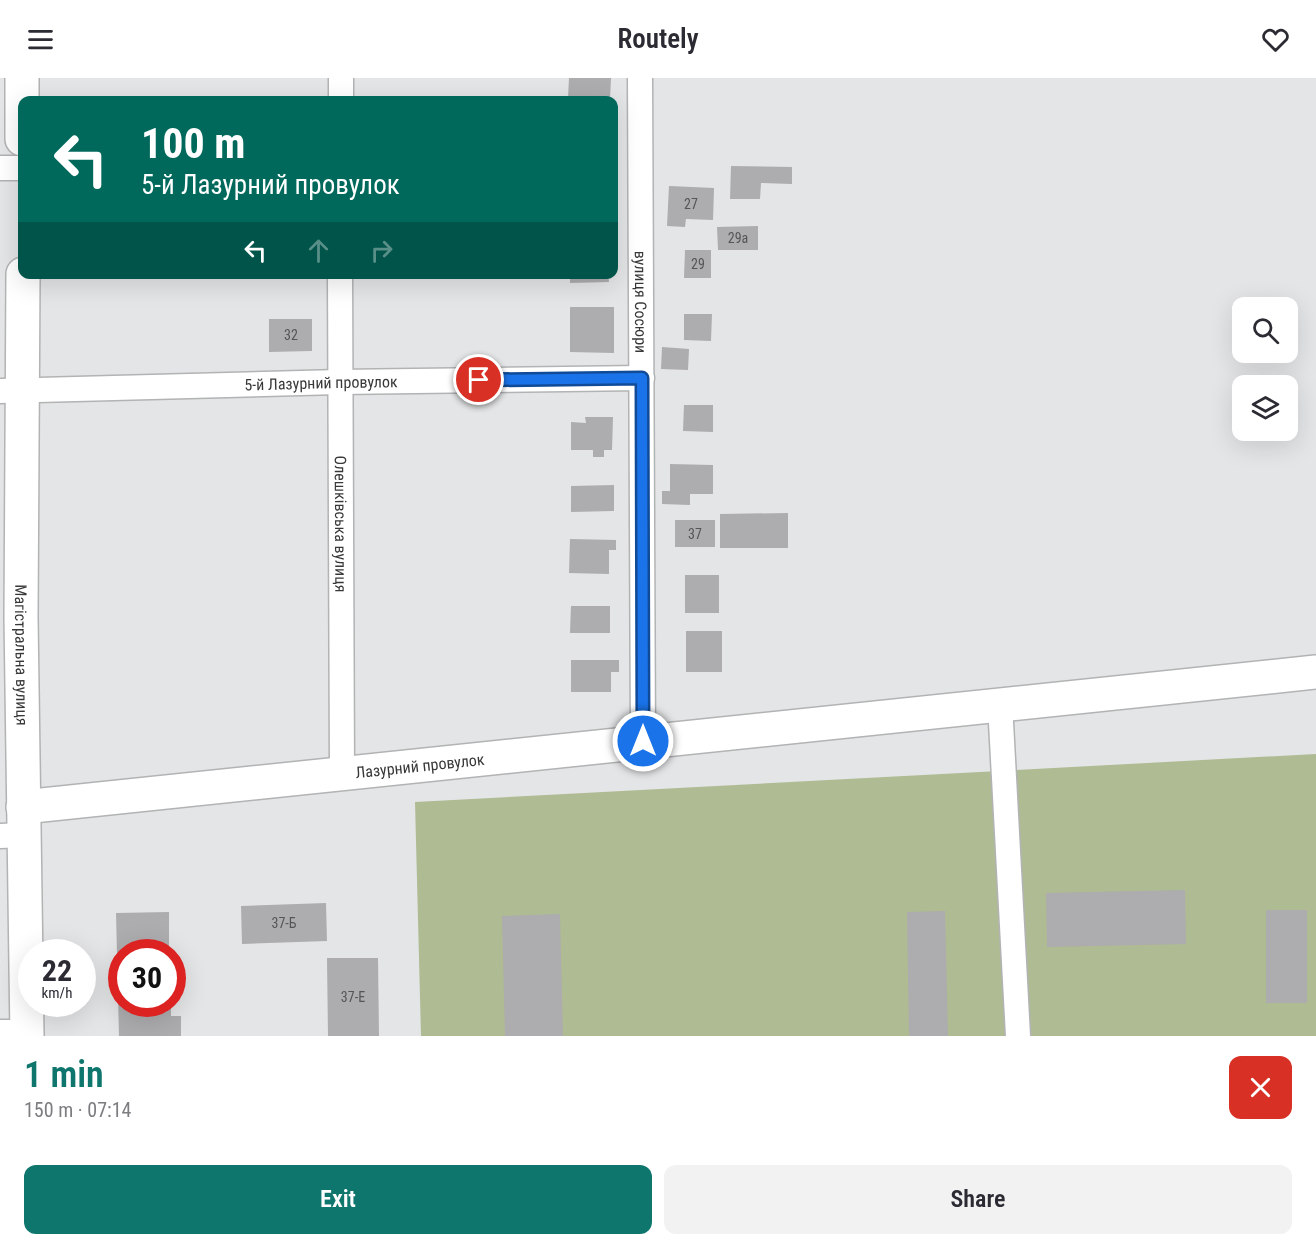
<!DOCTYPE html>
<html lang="en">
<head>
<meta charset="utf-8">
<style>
	:root { --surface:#fff; --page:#f2f2f3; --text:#2b2b33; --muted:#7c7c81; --accent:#0f766e }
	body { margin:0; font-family:"Roboto Condensed",sans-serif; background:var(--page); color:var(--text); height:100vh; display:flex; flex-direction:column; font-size:22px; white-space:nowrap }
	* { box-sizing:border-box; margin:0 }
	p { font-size:20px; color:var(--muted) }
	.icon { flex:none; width:33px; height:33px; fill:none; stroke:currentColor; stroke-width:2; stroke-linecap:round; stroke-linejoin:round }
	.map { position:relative; height:958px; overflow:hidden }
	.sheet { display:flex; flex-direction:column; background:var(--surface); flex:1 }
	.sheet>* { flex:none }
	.banner { position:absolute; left:18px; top:18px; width:600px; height:183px; border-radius:12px; box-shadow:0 6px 24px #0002; background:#00695c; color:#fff; overflow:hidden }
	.buttons { position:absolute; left:1232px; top:219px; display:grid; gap:12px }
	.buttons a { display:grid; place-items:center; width:66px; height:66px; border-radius:12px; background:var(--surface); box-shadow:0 6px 24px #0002; font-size:30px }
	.speed { position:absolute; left:18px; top:861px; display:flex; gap:12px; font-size:30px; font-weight:700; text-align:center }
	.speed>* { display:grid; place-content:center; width:78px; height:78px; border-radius:50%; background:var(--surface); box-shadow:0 6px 24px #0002; line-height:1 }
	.speed small { font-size:15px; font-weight:400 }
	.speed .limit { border:9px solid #d22; background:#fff; color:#111 }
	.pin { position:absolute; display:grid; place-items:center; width:51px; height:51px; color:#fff; margin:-26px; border:3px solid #fff; border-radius:50%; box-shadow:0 2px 6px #0007 }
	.me { position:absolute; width:66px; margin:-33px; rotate:0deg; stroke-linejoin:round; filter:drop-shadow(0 0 4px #0008) }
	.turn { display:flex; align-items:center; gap:21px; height:126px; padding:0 24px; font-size:27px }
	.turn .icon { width:78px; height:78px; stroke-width:2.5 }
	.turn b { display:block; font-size:42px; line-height:51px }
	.lanes { display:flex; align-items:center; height:57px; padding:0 24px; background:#0003; justify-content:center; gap:30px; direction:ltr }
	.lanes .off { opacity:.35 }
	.round { display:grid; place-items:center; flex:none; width:63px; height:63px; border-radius:12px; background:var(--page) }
	.overview { display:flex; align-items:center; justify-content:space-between; height:102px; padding:0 24px }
	h1 { font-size:36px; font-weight:600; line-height:45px; color:var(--accent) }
	.button { display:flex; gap:12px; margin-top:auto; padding:12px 24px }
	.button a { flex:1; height:69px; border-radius:12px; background:var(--accent); color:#fff; font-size:24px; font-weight:600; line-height:69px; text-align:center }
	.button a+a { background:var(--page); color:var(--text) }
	header { display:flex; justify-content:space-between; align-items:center; height:78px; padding:0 24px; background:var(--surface); font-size:27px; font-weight:600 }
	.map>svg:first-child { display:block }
	.green { fill:#afbb93 }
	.building { fill:#adacae }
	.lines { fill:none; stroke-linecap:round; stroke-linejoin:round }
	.street-casing { stroke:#b2b3b4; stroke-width:27 }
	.secondary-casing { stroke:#b2b3b4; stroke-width:36 }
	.street { stroke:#fff; stroke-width:24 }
	.secondary { stroke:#fff; stroke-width:33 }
	.route-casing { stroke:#114b97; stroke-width:15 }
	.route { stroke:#1a73e8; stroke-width:10 }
	.labels { text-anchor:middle; stroke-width:4.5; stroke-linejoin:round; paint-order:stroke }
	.number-label { font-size:14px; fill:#555556 }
	.street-label { font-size:16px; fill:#383839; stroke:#f1f2f3 }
</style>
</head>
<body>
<header><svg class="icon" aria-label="menu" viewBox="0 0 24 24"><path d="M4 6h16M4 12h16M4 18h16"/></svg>Routely<svg class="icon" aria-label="heart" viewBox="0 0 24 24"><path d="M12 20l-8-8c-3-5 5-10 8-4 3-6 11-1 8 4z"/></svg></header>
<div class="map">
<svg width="1316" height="958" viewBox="0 0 1316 958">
	<rect width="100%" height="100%" fill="#e4e5e6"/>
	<!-- green -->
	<path class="green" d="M 1316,676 L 1316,958 L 421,958 L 415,724 Z"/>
	<!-- building -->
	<path class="building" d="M 569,0 L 611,0 L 610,21 L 568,20 Z
		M 731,88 L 792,89 L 792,106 L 761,105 L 760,121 L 730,121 Z
		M 669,108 L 714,110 L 713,142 L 686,141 L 685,149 L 667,148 Z
		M 758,148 L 758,172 L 718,172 L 717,149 Z
		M 685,172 L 711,172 L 711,200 L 684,200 Z
		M 570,196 L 608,196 L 609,204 L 570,205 Z
		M 570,229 L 614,229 L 614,275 L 570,274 Z
		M 684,236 L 712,236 L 711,263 L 684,262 Z
		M 269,241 L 312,241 L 312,273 L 269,274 Z
		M 662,269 L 689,271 L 688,292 L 661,291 Z
		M 684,327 L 713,327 L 713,354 L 683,353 Z
		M 585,339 L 613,339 L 612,372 L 604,372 L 604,379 L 593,379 L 593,372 L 571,372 L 571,344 L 586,345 Z
		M 670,386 L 713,387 L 713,416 L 690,416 L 690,427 L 662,426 L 662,413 L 670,413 Z
		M 614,407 L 614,433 L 571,434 L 571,408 Z
		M 788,435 L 788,470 L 720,470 L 720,436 Z
		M 675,442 L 715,442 L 715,469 L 675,469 Z
		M 570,461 L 616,462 L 616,472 L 609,472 L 609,496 L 569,495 Z
		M 685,497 L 719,497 L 719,535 L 685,535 Z
		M 571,528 L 610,528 L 610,555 L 570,555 Z
		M 686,553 L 722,553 L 722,594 L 686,594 Z
		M 571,582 L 619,582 L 619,594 L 611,594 L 611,614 L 571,614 Z
		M 1185,812 L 1186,866 L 1047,869 L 1046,815 Z
		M 326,825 L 327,863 L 242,866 L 241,828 Z
		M 1266,832 L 1307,832 L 1307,925 L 1266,925 Z
		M 945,833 L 948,958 L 909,958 L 907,834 Z
		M 169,834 L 169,874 L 122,874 L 122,926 L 171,926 L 171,938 L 181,938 L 181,958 L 119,958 L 116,835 Z
		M 560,836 L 563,958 L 505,958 L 502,838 Z
		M 327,880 L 378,880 L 379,958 L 328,958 Z"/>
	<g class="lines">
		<defs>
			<g id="street">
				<path id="s1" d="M 640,0 L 643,663"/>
				<path d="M 341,22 L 341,0"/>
				<path d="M 0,90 L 22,90"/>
				<path id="s2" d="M 340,196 L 342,695"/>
				<path id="s3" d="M 0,313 L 339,304 L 642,300"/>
				<path d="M 1000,626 L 1018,958"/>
				<path d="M 0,758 L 23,757"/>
				<path d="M 0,954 L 27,954"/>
			</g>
			<g id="secondary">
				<path d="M 22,0 L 22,61"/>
				<path id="s4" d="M 23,196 L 21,539 L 27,958"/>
				<path id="s5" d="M 23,729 L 1316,594"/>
			</g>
		</defs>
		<!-- street casing -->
		<use href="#street" class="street-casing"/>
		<!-- secondary casing -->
		<use href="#secondary" class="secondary-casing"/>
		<!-- street -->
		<use href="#street" class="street"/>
		<!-- secondary -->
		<use href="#secondary" class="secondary"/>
	</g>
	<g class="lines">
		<defs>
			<path id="route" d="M 479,302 L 642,300 L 643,663"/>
		</defs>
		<!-- route casing -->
		<use href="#route" class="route-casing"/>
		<!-- route -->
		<use href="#route" class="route"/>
	</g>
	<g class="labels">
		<!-- number labels -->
		<g class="number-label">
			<text x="691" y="131">27</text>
			<text x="738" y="165">29а</text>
			<text x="698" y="191">29</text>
			<text x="291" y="262">32</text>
			<text x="695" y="461">37</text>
			<text x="284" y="850">37-Б</text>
			<text x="353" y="924">37-Е</text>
		</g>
		<!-- street labels -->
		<g class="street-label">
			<text dy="6" stroke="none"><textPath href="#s1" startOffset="224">вулиця Сосюри</textPath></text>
			<text dy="6" stroke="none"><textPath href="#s3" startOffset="321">5-й Лазурний провулок</textPath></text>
			<text dy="6" stroke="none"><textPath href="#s2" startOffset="250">Олешківська вулиця</textPath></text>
			<text dy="6" stroke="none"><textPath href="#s4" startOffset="381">Магістральна вулиця</textPath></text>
			<text dy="6" stroke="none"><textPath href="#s5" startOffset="399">Лазурний провулок</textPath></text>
		</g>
	</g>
</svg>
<div class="buttons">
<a><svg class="icon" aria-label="search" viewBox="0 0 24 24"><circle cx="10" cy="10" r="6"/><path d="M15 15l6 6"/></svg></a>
<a><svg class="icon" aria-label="layers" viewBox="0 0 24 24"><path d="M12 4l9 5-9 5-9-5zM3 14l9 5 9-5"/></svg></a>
</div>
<div class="speed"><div>22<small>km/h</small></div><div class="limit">30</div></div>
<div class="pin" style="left:479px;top:302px;background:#d93025"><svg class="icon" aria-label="arrive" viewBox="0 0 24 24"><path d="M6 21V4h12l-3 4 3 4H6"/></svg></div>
<svg class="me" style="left:643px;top:663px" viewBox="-20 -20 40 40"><circle r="17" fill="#1a73e8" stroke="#fff" stroke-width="3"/><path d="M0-11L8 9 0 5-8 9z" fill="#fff"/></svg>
<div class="banner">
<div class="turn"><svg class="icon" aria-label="left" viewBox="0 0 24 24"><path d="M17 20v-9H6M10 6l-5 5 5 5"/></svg><div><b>100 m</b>5-й Лазурний провулок</div></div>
<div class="lanes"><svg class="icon" aria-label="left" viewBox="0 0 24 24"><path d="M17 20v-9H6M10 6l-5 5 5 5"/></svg><svg class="icon off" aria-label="ahead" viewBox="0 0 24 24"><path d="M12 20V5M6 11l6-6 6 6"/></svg><svg class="icon off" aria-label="right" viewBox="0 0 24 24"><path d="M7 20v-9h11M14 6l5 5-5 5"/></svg></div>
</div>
</div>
<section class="sheet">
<div class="overview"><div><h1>1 min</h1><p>150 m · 07:14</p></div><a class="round" style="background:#d93025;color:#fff"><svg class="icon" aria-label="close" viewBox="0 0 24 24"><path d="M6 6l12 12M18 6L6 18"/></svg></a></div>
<div class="button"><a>Exit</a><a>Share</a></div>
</section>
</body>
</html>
